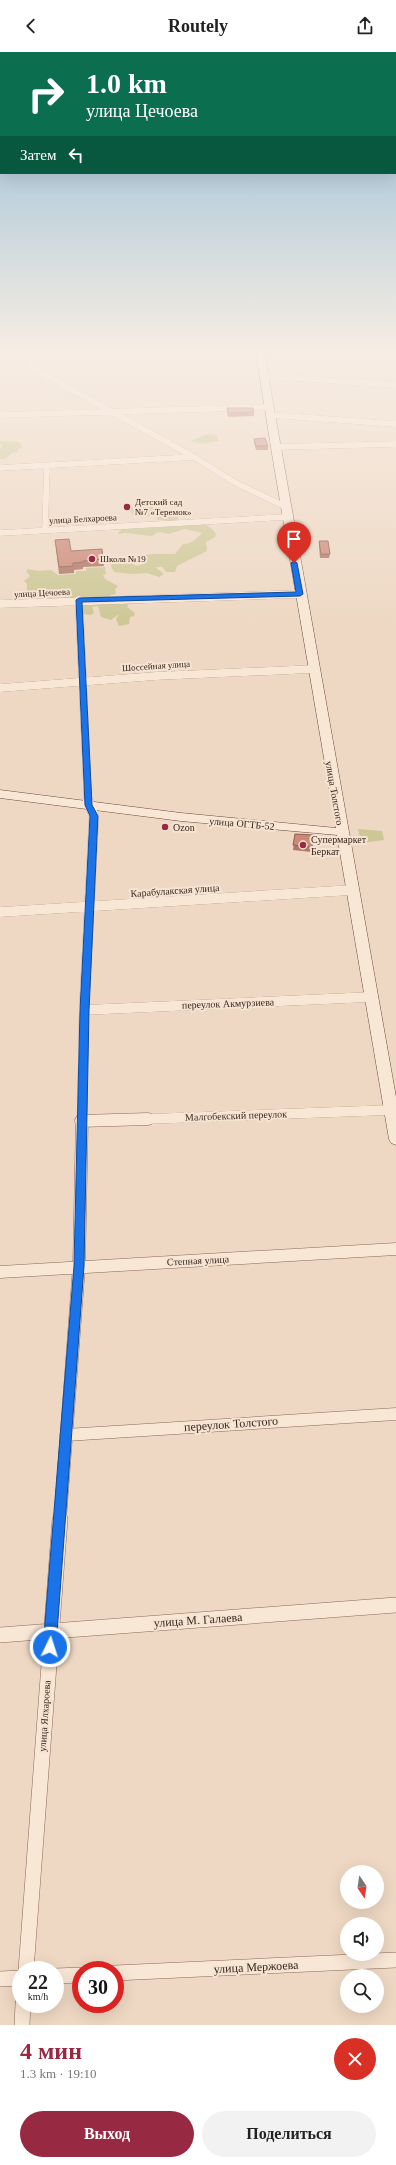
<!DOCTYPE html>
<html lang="ru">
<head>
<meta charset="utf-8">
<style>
	:root { --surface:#fff; --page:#f2f2f2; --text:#222; --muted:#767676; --accent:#982942 }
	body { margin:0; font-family:Georgia,serif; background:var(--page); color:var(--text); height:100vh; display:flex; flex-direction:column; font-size:15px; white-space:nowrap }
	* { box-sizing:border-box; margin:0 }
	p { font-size:13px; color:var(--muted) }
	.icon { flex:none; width:22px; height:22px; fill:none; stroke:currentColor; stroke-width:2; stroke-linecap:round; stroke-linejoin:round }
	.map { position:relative; height:1973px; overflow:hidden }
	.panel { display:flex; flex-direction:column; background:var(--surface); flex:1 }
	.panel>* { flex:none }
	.top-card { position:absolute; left:0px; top:0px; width:396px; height:122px; box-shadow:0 4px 16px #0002; background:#0b6e4f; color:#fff; overflow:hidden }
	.needle { width:26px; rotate:167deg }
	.fabs { position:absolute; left:340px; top:1813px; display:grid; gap:8px }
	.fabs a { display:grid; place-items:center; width:44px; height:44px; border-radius:50%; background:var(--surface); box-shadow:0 4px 16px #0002; font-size:20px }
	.speed { position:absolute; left:12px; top:1909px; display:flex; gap:8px; font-size:20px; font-weight:700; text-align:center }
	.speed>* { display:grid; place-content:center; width:52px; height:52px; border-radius:50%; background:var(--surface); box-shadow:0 4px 16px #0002; line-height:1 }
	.speed small { font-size:10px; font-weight:400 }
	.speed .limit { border:6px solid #d22; background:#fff; color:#111 }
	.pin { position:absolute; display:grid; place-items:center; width:34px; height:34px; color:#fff; margin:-41px -17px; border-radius:50% 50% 50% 0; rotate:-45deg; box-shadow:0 0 4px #0007 }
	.pin .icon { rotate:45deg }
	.me { position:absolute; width:44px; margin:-22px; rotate:4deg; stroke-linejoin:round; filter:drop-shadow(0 0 3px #0008) }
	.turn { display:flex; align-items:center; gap:14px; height:84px; padding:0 20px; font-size:18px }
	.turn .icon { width:52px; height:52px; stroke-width:2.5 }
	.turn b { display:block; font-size:28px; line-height:34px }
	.then { display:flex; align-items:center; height:38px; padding:0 20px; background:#0003; gap:8px; font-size:15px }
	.round { display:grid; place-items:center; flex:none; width:42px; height:42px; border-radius:21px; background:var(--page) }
	.head { display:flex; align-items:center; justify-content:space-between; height:68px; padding:0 20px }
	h1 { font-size:24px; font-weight:700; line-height:30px; color:var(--accent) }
	.button { display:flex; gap:8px; margin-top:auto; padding:8px 20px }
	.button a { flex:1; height:46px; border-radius:24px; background:var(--accent); color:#fff; font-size:16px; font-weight:700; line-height:46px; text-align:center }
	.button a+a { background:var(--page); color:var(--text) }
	header { display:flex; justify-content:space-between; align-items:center; height:52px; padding:0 20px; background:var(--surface); font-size:18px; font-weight:700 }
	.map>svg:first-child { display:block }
	.green { fill:#cdc796 }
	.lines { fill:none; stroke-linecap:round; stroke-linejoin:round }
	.street-far4-casing { stroke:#896859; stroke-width:6 }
	.street-far3-casing { stroke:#896859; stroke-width:8 }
	.street-far2-casing { stroke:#896859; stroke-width:10 }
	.street-far1-casing { stroke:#896859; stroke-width:13 }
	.street-casing { stroke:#896859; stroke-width:16 }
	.secondary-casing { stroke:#6a4a3d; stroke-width:1 }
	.street-far4 { stroke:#f9e7d6; stroke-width:6 }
	.street-far3 { stroke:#f9e7d6; stroke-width:8 }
	.street-far2 { stroke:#f9e7d6; stroke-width:10 }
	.street-far1 { stroke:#f9e7d6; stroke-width:12 }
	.street { stroke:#f9e7d6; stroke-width:15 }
	.secondary { fill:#f9e7d6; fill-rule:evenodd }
	.wall { fill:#b07667 }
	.building { fill:#cd8978; stroke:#906054 }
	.route { fill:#1a73e8; stroke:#114b97 }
	.poi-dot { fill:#982942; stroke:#f6e4d2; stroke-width:1.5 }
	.labels { text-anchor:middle; stroke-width:4; stroke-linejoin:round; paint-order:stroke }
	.far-poi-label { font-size:9px; fill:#38251e; stroke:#f6e4d2; text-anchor:start }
	.far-street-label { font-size:9px; fill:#38251e; stroke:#f6e4d2 }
	.street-label { font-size:10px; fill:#38251e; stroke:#f6e4d2 }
	.poi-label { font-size:10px; fill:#38251e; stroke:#f6e4d2; text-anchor:start }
	.near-street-label { font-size:12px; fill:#38251e; stroke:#f6e4d2 }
</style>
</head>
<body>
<header><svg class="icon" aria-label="back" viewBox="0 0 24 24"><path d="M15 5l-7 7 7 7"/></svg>Routely<svg class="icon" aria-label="share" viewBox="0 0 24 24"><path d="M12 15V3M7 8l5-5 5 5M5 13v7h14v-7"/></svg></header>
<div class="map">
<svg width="396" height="1973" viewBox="0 0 396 1973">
	<rect width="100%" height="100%" fill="#eed8c3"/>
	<!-- green -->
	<path class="green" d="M 208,382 L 216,383 L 219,389 L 203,392 L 190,389 Z
		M 0,389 L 19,390 L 23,396 L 17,397 L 18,400 L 12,401 L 5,407 L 0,407 L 0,397 L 3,393 L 0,392 Z
		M 140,452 L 157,453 L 155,455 L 156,460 L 163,463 L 171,460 L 179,467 L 174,469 C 188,470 208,468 216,482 L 215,485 L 206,490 L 207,499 L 177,514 L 175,520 L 166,520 L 163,515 L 155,515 L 164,522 L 159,525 L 147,521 L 131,522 L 114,520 L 111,514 L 112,510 L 130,510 L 136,514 L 144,512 L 139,509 L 140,505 L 151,502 L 175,502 L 183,492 C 192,492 197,486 202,481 L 185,477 L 169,482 C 159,481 162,477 152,484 L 125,481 L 119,482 L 118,480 L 122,478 L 121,477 L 169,469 L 158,468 L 155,464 L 133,464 L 129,455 Z
		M 105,515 L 106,522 L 103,523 L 105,527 L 118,534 L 115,537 L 116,542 L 110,543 L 110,545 L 130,549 L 127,555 L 135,561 L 134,564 L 130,565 L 129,572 L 119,574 L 116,567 L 119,562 L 111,568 L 101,565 L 98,554 L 92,555 L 94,561 L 91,563 L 83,562 L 81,554 L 47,548 L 43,545 L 33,546 L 27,542 L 27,532 L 24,529 L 30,524 L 26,519 L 28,517 L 38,519 L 51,518 L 58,523 L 76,522 L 76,519 L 86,519 L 86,516 Z
		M 358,777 L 382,779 L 384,788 L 361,791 Z"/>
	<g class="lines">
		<defs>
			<path id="street-far4" d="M 24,300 L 26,307 L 34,317 L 194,405 L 234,430 L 284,454
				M 375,300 L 396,301
				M 0,308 L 26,307
				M 264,324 L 396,333
				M 0,363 L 269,355
				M 270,363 L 396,372
				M 275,395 L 396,392
				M 0,416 L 194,405
				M 45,479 L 47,414
				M 0,481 L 286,465"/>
			<path id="street-far3" d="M 79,548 L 88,750
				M 0,552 L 300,542
				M 0,636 L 156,624 L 313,617"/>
			<path id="street-far2" d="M 0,860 L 352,838
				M 84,958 L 371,945
				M 82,1068 L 84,958 L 94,764 L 88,749
				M 120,1068 L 391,1058"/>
			<path id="street-far1" d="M 81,1069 L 148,1067
				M 0,1220 L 396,1197
				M 66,1383 L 396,1362
				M 60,1468 L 79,1214 L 82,1067"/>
			<path id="street" d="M 0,1583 L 396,1553
				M 26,1918 L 60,1467
				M 115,1921 L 396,1908
				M 55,1924 L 81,1923
				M 0,1927 L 21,1926
				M 22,1973 L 23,1952"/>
			<path id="secondary" d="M 256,300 L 264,300 L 396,1045 L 396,1093 L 391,1091 L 389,1087 L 337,783 L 181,769 L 0,746 L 0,738 L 181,761 L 336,776 L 273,408 Z"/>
		</defs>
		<!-- street-far4 casing -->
		<use href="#street-far4" class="street-far4-casing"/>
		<!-- street-far3 casing -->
		<use href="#street-far3" class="street-far3-casing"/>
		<!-- street-far2 casing -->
		<use href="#street-far2" class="street-far2-casing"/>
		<!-- street-far1 casing -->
		<use href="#street-far1" class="street-far1-casing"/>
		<!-- street casing -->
		<use href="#street" class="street-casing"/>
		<!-- secondary casing -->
		<use href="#secondary" class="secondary-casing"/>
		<!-- street-far4 -->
		<use href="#street-far4" class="street-far4"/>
		<!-- street-far3 -->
		<use href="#street-far3" class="street-far3"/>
		<!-- street-far2 -->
		<use href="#street-far2" class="street-far2"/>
		<!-- street-far1 -->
		<use href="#street-far1" class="street-far1"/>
		<!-- street -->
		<use href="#street" class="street"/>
		<!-- secondary -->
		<use href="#secondary" class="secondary"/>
	</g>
	<!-- wall -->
	<path class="wall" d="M 227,356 L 254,360 L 254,364 L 228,365 L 227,361 Z
		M 254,387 L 268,394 L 268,398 L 256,398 L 254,391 Z
		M 319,489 L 330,502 L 329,506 L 320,506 L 319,494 Z
		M 56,495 L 71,499 L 103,507 L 104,514 L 83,515 L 83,517 L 74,518 L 74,521 L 59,522 Z
		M 295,782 L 313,783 L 312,800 L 293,798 Z"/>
	<!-- building -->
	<path class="building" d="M 227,356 L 253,356 L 254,360 L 228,361 Z
		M 265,386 L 268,394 L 256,394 L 254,387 Z
		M 69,487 L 71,499 L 102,497 L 103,507 L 83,509 L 83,510 L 73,511 L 73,514 L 59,515 L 55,488 Z
		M 319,489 L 328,489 L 330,502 L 321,502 Z
		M 295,782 L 313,783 L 312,795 L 293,793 Z"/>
	<!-- sky -->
	<linearGradient id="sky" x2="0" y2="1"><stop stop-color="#8db9d3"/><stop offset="0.52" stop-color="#f7ede4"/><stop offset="1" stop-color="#f7ede4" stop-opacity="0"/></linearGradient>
	<rect width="396" height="576" fill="url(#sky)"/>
	<!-- route -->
	<path class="route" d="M 294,509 L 297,511 L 303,542 L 300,544 L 82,550 L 92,753 L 98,764 L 89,958 L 84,1214 L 56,1595 L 54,1600 L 50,1601 L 45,1600 L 43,1595 L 74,1214 L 80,958 L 90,764 L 85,753 L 76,548 L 79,546 L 296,540 L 291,511 Z"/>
	<!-- markers -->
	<g class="poi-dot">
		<circle cx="127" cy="455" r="4"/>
		<circle cx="92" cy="507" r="4"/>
		<circle cx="165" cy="775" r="4"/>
		<circle cx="303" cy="793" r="4"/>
	</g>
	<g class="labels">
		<!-- far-poi labels -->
		<g class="far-poi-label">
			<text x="135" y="453">Детский сад<tspan x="135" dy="10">№7 «Теремок»</tspan></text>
			<text x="100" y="510">Школа №19</text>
		</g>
		<!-- far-street labels -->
		<g class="far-street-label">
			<text transform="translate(83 467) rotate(-3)" y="3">улица Белхароева</text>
			<text transform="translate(42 541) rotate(-3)" y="3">улица Цечоева</text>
			<text transform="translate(156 614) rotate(-4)" y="3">Шоссейная улица</text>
		</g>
		<!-- street labels -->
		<g class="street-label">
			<text transform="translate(335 741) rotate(80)" y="4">улица Толстого</text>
			<text transform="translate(242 771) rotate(5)" y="4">улица ОГТБ-52</text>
			<text transform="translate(175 838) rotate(-4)" y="4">Карабулакская улица</text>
			<text transform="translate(228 951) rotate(-2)" y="4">переулок Акмурзиева</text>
			<text transform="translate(236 1063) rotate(-2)" y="4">Малгобекский переулок</text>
			<text transform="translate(198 1208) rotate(-3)" y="4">Степная улица</text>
			<text transform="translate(44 1664) rotate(-86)" y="4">улица Ялхароева</text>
		</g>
		<!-- poi labels -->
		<g class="poi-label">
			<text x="173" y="779">Ozon</text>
			<text x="311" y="791">Супермаркет<tspan x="311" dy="12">Беркат</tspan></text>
		</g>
		<!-- near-street labels -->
		<g class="near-street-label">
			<text transform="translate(231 1372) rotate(-4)" y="4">переулок Толстого</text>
			<text transform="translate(198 1568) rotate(-4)" y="4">улица М. Галаева</text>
			<text transform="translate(256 1915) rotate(-3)" y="4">улица Мержоева</text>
		</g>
	</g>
</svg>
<div class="fabs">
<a><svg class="needle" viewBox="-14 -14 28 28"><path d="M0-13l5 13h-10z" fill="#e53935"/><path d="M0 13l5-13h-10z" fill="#767676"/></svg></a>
<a><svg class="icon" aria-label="sound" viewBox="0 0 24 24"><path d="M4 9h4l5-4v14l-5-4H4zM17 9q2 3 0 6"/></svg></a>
<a><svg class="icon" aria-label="search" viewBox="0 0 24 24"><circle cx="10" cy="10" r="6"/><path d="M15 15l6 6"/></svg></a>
</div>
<div class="speed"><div>22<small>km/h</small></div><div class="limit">30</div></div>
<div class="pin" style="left:294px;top:511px;background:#d93025"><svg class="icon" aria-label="arrive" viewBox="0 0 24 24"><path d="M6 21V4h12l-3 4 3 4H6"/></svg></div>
<svg class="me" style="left:50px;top:1595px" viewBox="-20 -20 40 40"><circle r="17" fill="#1a73e8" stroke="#fff" stroke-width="3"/><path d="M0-11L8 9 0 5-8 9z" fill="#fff"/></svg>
<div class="top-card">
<div class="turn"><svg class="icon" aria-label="right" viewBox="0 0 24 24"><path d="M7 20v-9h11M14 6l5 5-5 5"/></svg><div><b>1.0 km</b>улица Цечоева</div></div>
<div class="then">Затем<svg class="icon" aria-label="left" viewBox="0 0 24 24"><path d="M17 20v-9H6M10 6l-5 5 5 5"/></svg></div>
</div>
</div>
<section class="panel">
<div class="head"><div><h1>4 мин</h1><p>1.3 km · 19:10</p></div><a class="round" style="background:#d93025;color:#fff"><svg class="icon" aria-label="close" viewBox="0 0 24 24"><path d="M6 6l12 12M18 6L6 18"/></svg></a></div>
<div class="button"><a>Выход</a><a>Поделиться</a></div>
</section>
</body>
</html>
